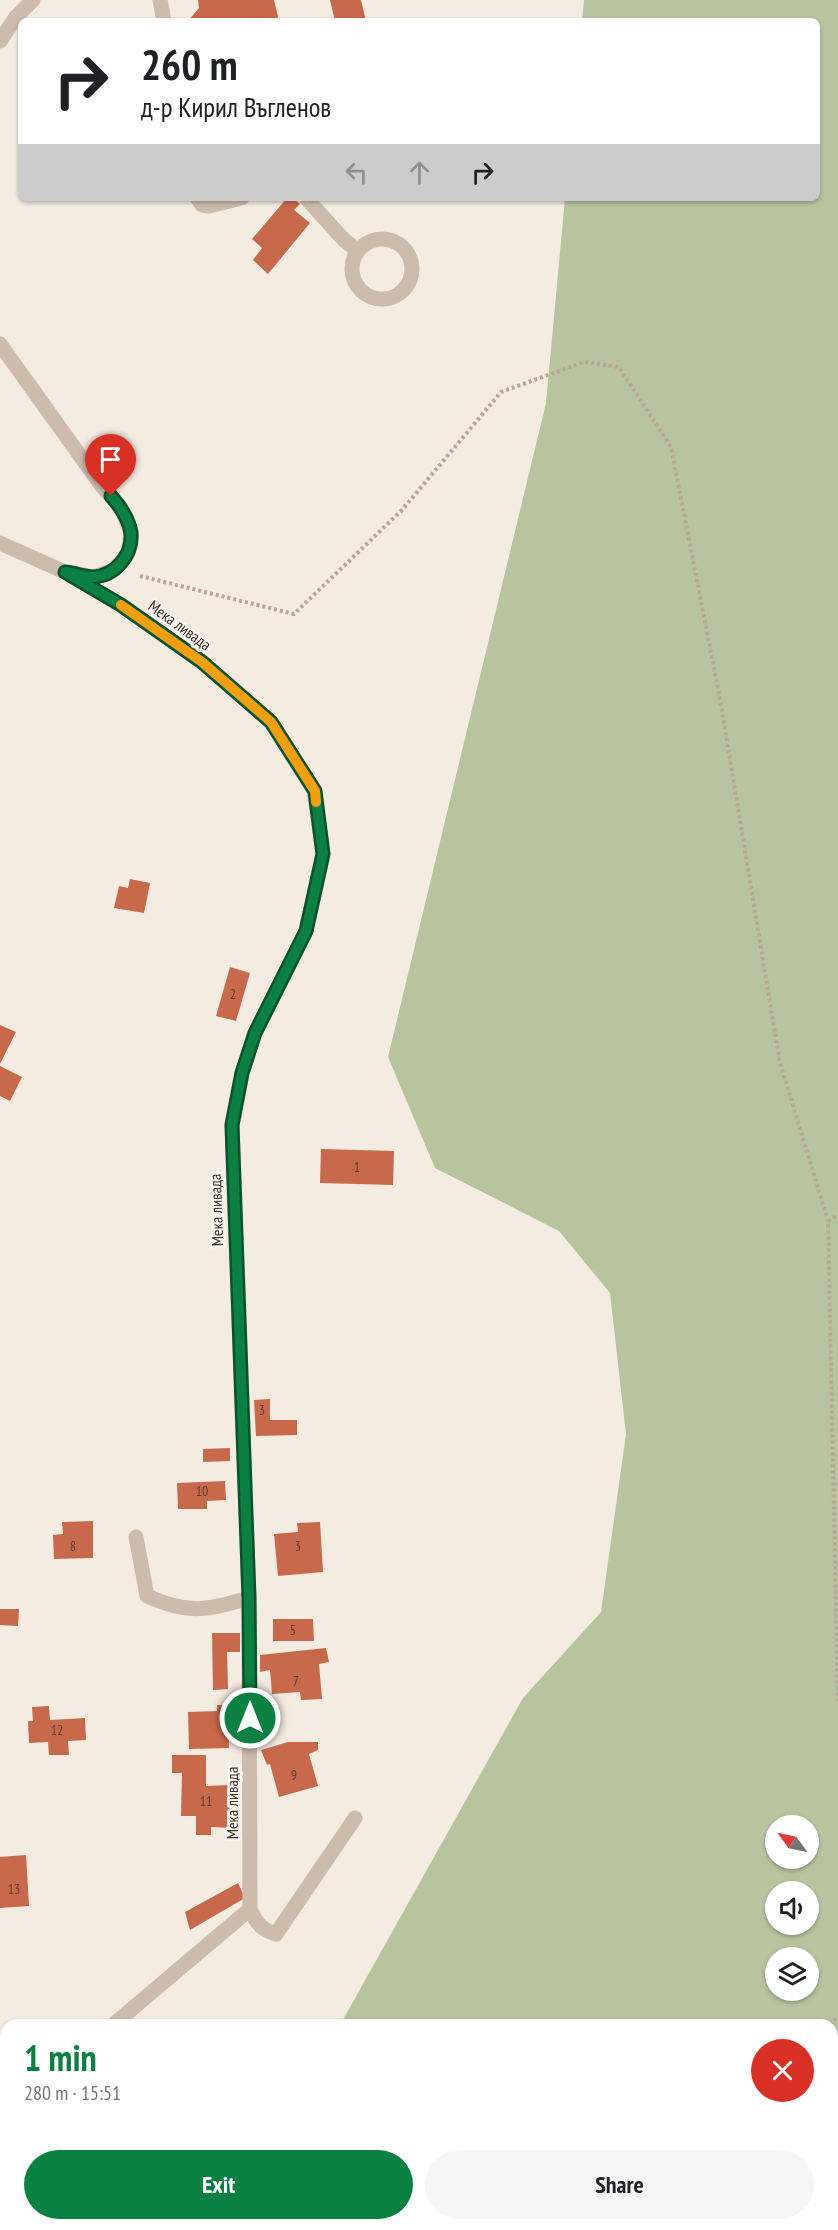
<!DOCTYPE html>
<html lang="en">
<head>
<meta charset="utf-8">
<style>
	:root { --surface:#fff; --page:#f6f6f6; --text:#202124; --muted:#757577; --accent:#0b8043 }
	body { margin:0; font-family:"PT Sans Narrow",sans-serif; background:var(--page); color:var(--text); height:100vh; display:flex; flex-direction:column; font-size:22px; white-space:nowrap }
	* { box-sizing:border-box; margin:0 }
	p { font-size:20px; color:var(--muted) }
	.icon { flex:none; width:33px; height:33px; fill:none; stroke:currentColor; stroke-width:2; stroke-linecap:round; stroke-linejoin:round }
	.map { position:relative; flex:1; overflow:hidden }
	.panel { position:absolute; left:0px; top:2019px; width:838px; height:212px; display:flex; flex-direction:column; background:var(--surface); border-radius:18px 18px 0 0; box-shadow:0 2px 4px #0004 }
	.panel>* { flex:none }
	.banner { position:absolute; left:18px; top:18px; width:802px; height:183px; border-radius:9px; box-shadow:0 2px 4px #0004; background:#fff; color:var(--text); overflow:hidden }
	.needle { width:39px; rotate:303deg }
	.fabs { position:absolute; left:765px; top:1815px; display:grid; gap:12px }
	.fabs a { display:grid; place-items:center; width:54px; height:54px; border-radius:50%; background:var(--surface); box-shadow:0 2px 4px #0004; font-size:30px }
	.pin { position:absolute; display:grid; place-items:center; width:51px; height:51px; color:#fff; margin:-62px -26px; border-radius:50% 50% 50% 0; rotate:-45deg; box-shadow:0 0 6px #0007 }
	.pin .icon { rotate:45deg }
	.me { position:absolute; width:66px; margin:-33px; rotate:0deg; stroke-linejoin:round; filter:drop-shadow(0 0 4px #0008) }
	.turn { display:flex; align-items:center; gap:21px; height:126px; padding:0 24px; font-size:27px }
	.turn .icon { width:78px; height:78px; stroke-width:2.5 }
	.turn b { display:block; font-size:42px; line-height:51px }
	.lanes { display:flex; align-items:center; height:57px; padding:0 24px; background:#0003; justify-content:center; gap:30px; direction:ltr }
	.lanes .off { opacity:.35 }
	.round { display:grid; place-items:center; flex:none; width:63px; height:63px; border-radius:32px; background:var(--page) }
	.summary { display:flex; align-items:center; justify-content:space-between; height:102px; padding:0 24px }
	h1 { font-size:36px; font-weight:700; line-height:45px; color:var(--accent) }
	.action { display:flex; gap:12px; margin-top:auto; padding:12px 24px }
	.action a { flex:1; height:69px; border-radius:36px; background:var(--accent); color:#fff; font-size:24px; font-weight:700; line-height:69px; text-align:center }
	.action a+a { background:var(--page); color:var(--text) }
	.map>svg:first-child { display:block }
	.green { fill:#b8c4a0; fill-rule:evenodd }
	.building { fill:#c8694b }
	.lines { fill:none; stroke-linecap:round; stroke-linejoin:round }
	.path { stroke:#b9a596; stroke-width:4; stroke-dasharray:3 3; stroke-linecap:butt }
	.minor { stroke:#cdbbac; stroke-width:15 }
	.route-casing { stroke:#07532c; stroke-width:15 }
	.route { stroke:#0b8043; stroke-width:10 }
	.slow { stroke:#f59e0b; stroke-width:10 }
	.labels { text-anchor:middle; stroke-width:6; stroke-linejoin:round; paint-order:stroke }
	.number-label { font-size:14px; fill:#5e3e33 }
	.street-label { font-size:16px; fill:#3b302b; stroke:#fbf5ee }
</style>
</head>
<body>
<div class="map">
<svg width="838" height="2230" viewBox="0 0 838 2230">
	<rect width="100%" height="100%" fill="#f4ebe1"/>
	<!-- green -->
	<path class="green" d="M 584,0 L 838,0 L 838,2230 L 233,2230 L 234,2224 L 832,2224 L 832,2025 L 340,2025 L 523,1698 L 601,1612 L 626,1434 L 610,1293 L 559,1231 L 435,1168 L 388,1057 L 546,403 L 565,198 L 818,198 L 818,21 L 582,21 ZM 776,1826 L 808,1826 L 808,1858 L 776,1858 ZM 776,1892 L 808,1892 L 808,1924 L 776,1924 ZM 776,1958 L 808,1958 L 808,1990 L 776,1990 Z"/>
	<!-- building -->
	<path class="building" d="M 198,0 L 274,0 L 279,21 L 188,21 L 199,8 Z
		M 330,0 L 361,0 L 366,21 L 335,21 Z
		M 287,198 L 293,198 L 300,204 L 294,210 L 310,223 L 268,274 L 253,260 L 262,248 L 252,239 Z
		M 130,879 L 150,883 L 144,913 L 114,908 L 119,886 L 128,888 Z
		M 230,967 L 250,973 L 236,1021 L 216,1016 Z
		M 0,1025 L 16,1032 L 0,1064 Z
		M 0,1066 L 22,1077 L 10,1101 L 0,1096 Z
		M 321,1149 L 394,1151 L 393,1185 L 320,1183 Z
		M 270,1399 L 270,1420 L 297,1420 L 297,1435 L 256,1436 L 254,1400 Z
		M 230,1448 L 230,1461 L 203,1462 L 203,1449 Z
		M 225,1481 L 226,1500 L 207,1501 L 207,1509 L 178,1509 L 177,1483 Z
		M 93,1521 L 93,1558 L 54,1559 L 53,1535 L 63,1534 L 62,1522 Z
		M 320,1522 L 323,1572 L 278,1576 L 274,1534 L 298,1532 L 297,1523 Z
		M 0,1609 L 19,1609 L 18,1626 L 0,1625 Z
		M 273,1619 L 313,1619 L 314,1641 L 273,1641 Z
		M 212,1633 L 240,1633 L 240,1652 L 227,1652 L 228,1689 L 213,1690 Z
		M 326,1648 L 329,1662 L 319,1664 L 322,1699 L 301,1700 L 300,1692 L 272,1694 L 270,1670 L 260,1672 L 260,1655 Z
		M 217,1705 L 228,1705 L 229,1748 L 189,1749 L 188,1712 L 217,1711 Z
		M 49,1706 L 50,1720 L 85,1718 L 86,1740 L 68,1741 L 69,1755 L 49,1755 L 48,1742 L 29,1743 L 28,1721 L 33,1721 L 32,1707 Z
		M 288,1742 L 318,1742 L 318,1750 L 309,1754 L 318,1786 L 279,1797 L 270,1764 L 267,1765 L 261,1750 Z
		M 172,1755 L 206,1755 L 206,1786 L 231,1785 L 231,1828 L 211,1827 L 211,1835 L 196,1835 L 196,1816 L 181,1816 L 182,1773 L 172,1773 Z
		M 26,1855 L 29,1906 L 0,1908 L 0,1857 Z
		M 238,1883 L 245,1898 L 190,1930 L 185,1912 Z"/>
	<g class="lines">
		<!-- path -->
		<path class="path" d="M 140,576 L 294,614 L 402,510 L 501,392 L 584,362 L 619,367 L 671,447 L 720,699 L 780,1063 L 828,1221 L 838,1704
			M 828,1221 L 838,1215
			M 830,2025 L 838,2016
			M 832,2117 L 838,2104
			M 686,2230 L 688,2224
			M 797,2230 L 799,2224"/>
		<!-- minor -->
		<path class="minor" d="M 160,0 L 164,21
			M 0,41 L 16,17 L 33,0
			M 197,198 L 202,205 L 209,206 L 242,198
			M 306,198 L 344,240 L 358,251
			M352 269a30 30 0 1 1 60 0a30 30 0 1 1-60 0Z
			M 0,344 L 101,485 L 121,508 L 131,532 L 128,554 L 114,570 L 93,577 L 74,573
			M 0,543 L 65,572 L 121,605 L 202,662 L 271,722 L 314,791 L 323,854 L 306,931 L 255,1033 L 242,1073 L 232,1125 L 249,1598 L 250,1909 C 256,1923 262,1930 276,1934 L 355,1818
			M 136,1537 L 147,1596 C 189,1615 207,1610 249,1598
			M 113,2025 L 250,1909
			M 0,2108 L 6,2107"/>
	</g>
	<g class="lines">
		<defs>
			<path id="route" d="M 111,496 C 120,506 129,520 131,533 C 133,555 115,576 93,577 C 84,577 74,573 65,572 L 121,605 L 202,662 L 271,722 L 315,791 L 323,854 L 306,931 L 255,1033 L 242,1073 L 232,1125 L 249,1598 L 250,1718"/>
		</defs>
		<!-- route casing -->
		<use href="#route" class="route-casing"/>
		<!-- route -->
		<use href="#route" class="route"/>
		<!-- slow -->
		<path class="slow" d="M 121,605 L 202,662 L 271,722 L 315,791 L 316,802"/>
	</g>
	<g class="labels">
		<!-- number labels -->
		<g class="number-label">
			<text x="233" y="999">2</text>
			<text x="357" y="1172">1</text>
			<text x="262" y="1415">3</text>
			<text x="202" y="1496">10</text>
			<text x="73" y="1551">8</text>
			<text x="298" y="1551">3</text>
			<text x="293" y="1635">5</text>
			<text x="296" y="1686">7</text>
			<text x="57" y="1735">12</text>
			<text x="294" y="1780">9</text>
			<text x="206" y="1806">11</text>
			<text x="14" y="1894">13</text>
		</g>
		<!-- street labels -->
		<g class="street-label">
			<text transform="translate(180 625) rotate(36)" y="6">Мека ливада</text>
			<text transform="translate(216 1210) rotate(-92)" y="6">Мека ливада</text>
			<text transform="translate(232 1803) rotate(-90)" y="6">Мека ливада</text>
		</g>
	</g>
</svg>
<div class="fabs">
<a><svg class="needle" viewBox="-14 -14 28 28"><path d="M0-13l5 13h-10z" fill="#e53935"/><path d="M0 13l5-13h-10z" fill="#757577"/></svg></a>
<a><svg class="icon" aria-label="sound" viewBox="0 0 24 24"><path d="M4 9h4l5-4v14l-5-4H4zM17 9q2 3 0 6"/></svg></a>
<a><svg class="icon" aria-label="layers" viewBox="0 0 24 24"><path d="M12 4l9 5-9 5-9-5zM3 14l9 5 9-5"/></svg></a>
</div>
<div class="pin" style="left:111px;top:496px;background:#d93025"><svg class="icon" aria-label="arrive" viewBox="0 0 24 24"><path d="M6 21V4h12l-3 4 3 4H6"/></svg></div>
<svg class="me" style="left:250px;top:1718px" viewBox="-20 -20 40 40"><circle r="17" fill="#0b8043" stroke="#fff" stroke-width="3"/><path d="M0-11L8 9 0 5-8 9z" fill="#fff"/></svg>
<div class="banner">
<div class="turn"><svg class="icon" aria-label="right" viewBox="0 0 24 24"><path d="M7 20v-9h11M14 6l5 5-5 5"/></svg><div><b>260 m</b>д-р Кирил Въгленов</div></div>
<div class="lanes"><svg class="icon off" aria-label="left" viewBox="0 0 24 24"><path d="M17 20v-9H6M10 6l-5 5 5 5"/></svg><svg class="icon off" aria-label="ahead" viewBox="0 0 24 24"><path d="M12 20V5M6 11l6-6 6 6"/></svg><svg class="icon" aria-label="right" viewBox="0 0 24 24"><path d="M7 20v-9h11M14 6l5 5-5 5"/></svg></div>
</div>
<section class="panel">
<div class="summary"><div><h1>1 min</h1><p>280 m · 15:51</p></div><a class="round" style="background:#d93025;color:#fff"><svg class="icon" aria-label="close" viewBox="0 0 24 24"><path d="M6 6l12 12M18 6L6 18"/></svg></a></div>
<div class="action"><a>Exit</a><a>Share</a></div>
</section>
</div>
</body>
</html>
